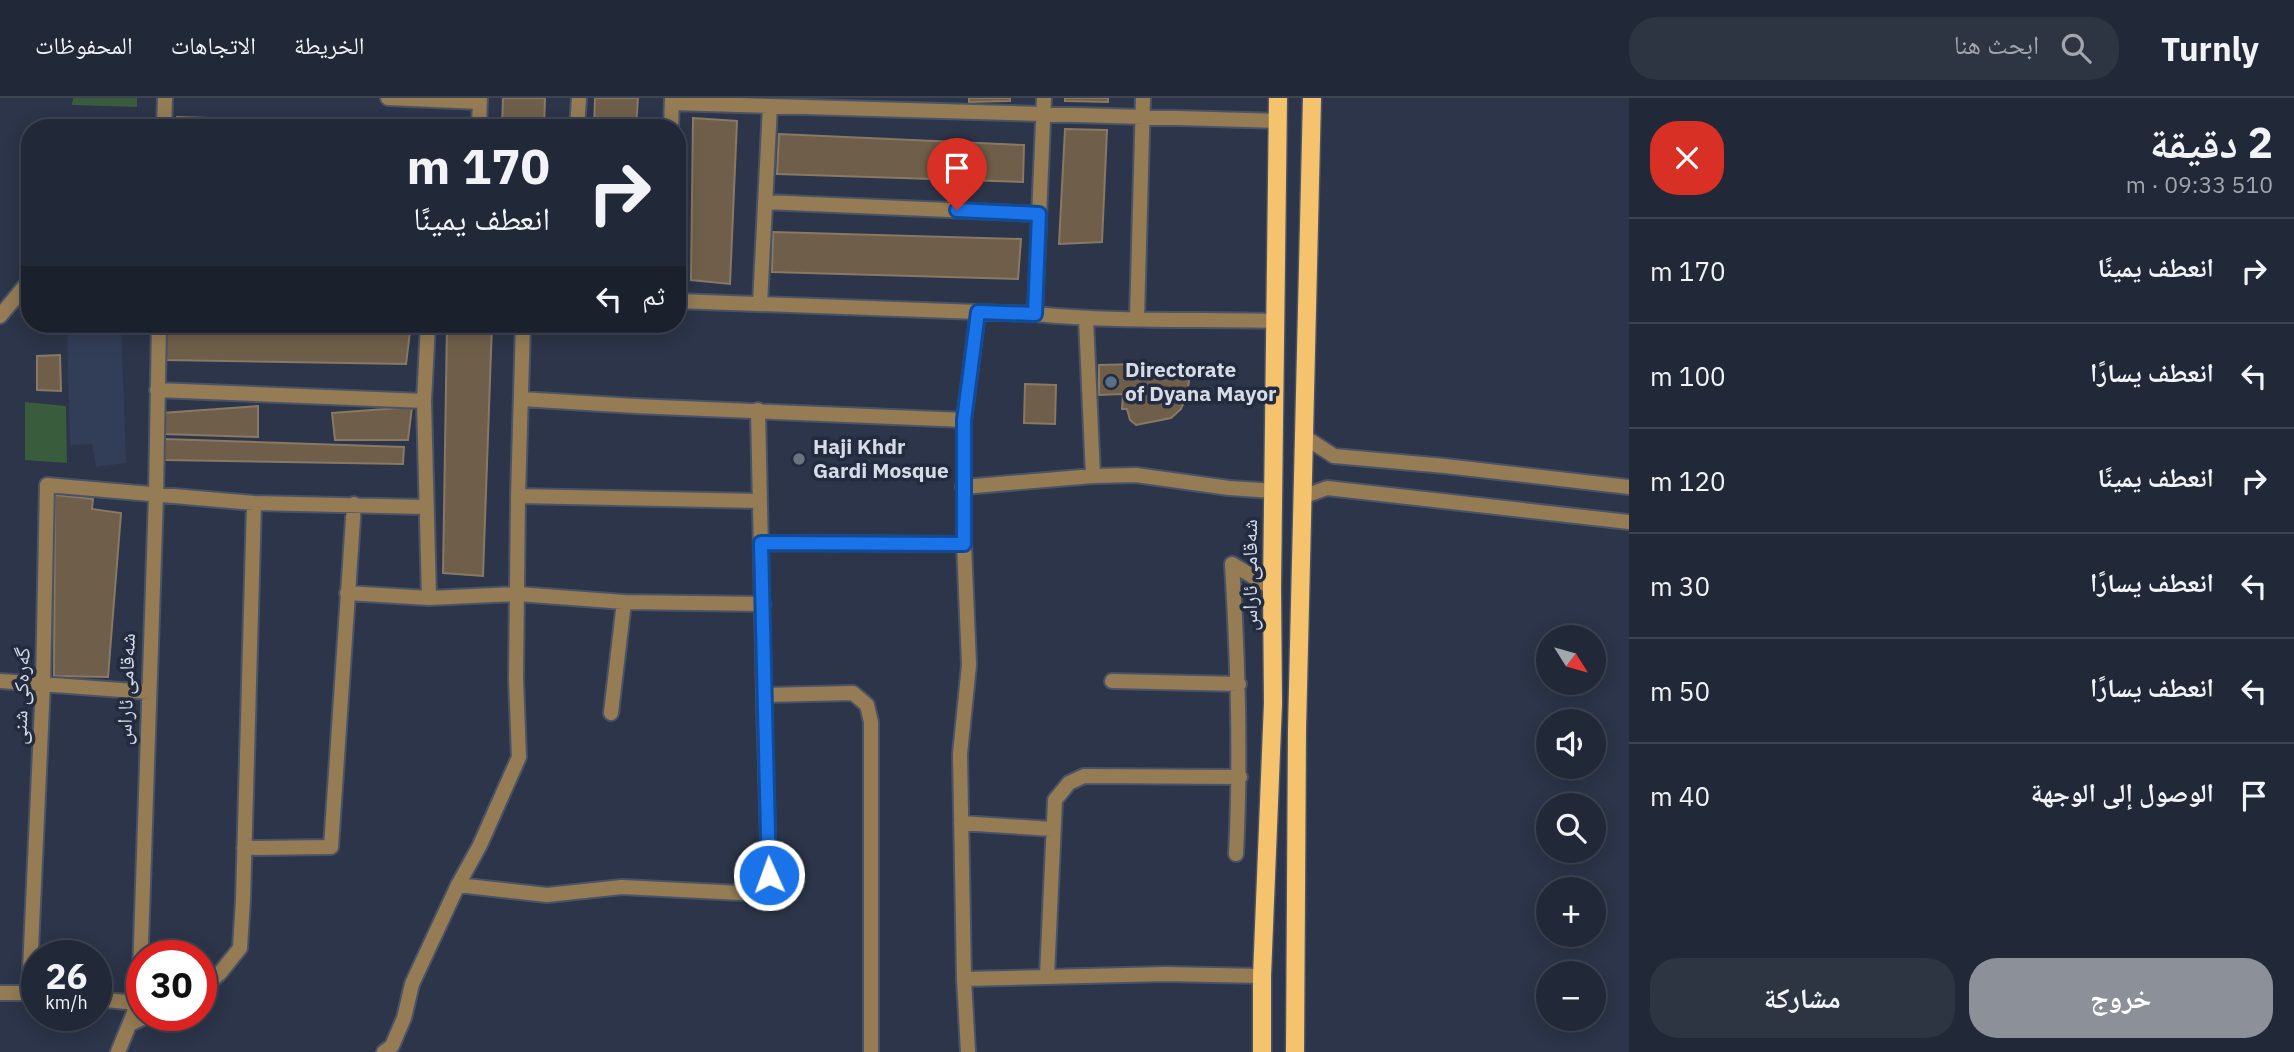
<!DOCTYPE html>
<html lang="ar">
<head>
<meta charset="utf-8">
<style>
	:root { --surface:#212837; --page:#2d3442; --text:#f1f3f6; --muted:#a2a6ad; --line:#3e4452; --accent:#8c9099 }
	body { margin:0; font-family:"IBM Plex Sans","Noto Naskh Arabic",sans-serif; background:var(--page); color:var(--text); direction:rtl; height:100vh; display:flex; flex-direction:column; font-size:26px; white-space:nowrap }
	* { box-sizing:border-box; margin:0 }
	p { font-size:23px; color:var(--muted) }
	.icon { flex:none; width:38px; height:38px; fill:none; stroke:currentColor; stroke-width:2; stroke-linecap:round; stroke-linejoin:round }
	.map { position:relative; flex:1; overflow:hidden; direction:ltr }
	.panel { display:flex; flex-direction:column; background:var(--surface); width:665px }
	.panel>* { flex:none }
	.top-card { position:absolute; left:21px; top:21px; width:665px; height:214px; border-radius:28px; box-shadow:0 4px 18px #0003,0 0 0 2px var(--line); direction:rtl; background:#212837; color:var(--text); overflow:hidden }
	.needle { width:46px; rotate:127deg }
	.controls { position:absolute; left:1536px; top:527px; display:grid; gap:14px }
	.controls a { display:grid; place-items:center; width:70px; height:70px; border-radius:50%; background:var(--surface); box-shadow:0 4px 18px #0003,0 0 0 2px var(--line); font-size:35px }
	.speed { position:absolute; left:21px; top:842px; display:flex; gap:14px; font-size:35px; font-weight:700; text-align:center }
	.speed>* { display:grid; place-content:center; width:91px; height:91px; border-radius:50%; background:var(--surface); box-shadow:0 4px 18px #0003,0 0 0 2px var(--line); line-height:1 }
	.speed small { font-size:18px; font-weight:400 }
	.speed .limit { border:10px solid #d22; background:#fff; color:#111 }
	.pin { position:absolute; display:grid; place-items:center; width:60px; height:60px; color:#fff; margin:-72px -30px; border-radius:50% 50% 50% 0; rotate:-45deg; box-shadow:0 0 7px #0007 }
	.pin .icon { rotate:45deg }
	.me { position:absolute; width:77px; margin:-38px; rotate:358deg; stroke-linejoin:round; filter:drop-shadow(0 0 5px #0008) }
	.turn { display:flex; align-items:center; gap:24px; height:147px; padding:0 21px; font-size:32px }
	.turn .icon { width:91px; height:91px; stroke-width:2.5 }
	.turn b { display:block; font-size:49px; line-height:60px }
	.then { display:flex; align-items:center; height:66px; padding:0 21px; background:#0003; gap:14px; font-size:26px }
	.round { display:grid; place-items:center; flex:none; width:74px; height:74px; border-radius:28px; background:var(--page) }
	.overview { display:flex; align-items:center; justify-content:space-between; height:119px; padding:0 21px }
	h1 { font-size:42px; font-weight:800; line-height:52px }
	.cta { display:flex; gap:14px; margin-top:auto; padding:14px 21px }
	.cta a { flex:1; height:80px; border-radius:28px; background:var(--accent); color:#fff; font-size:28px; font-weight:800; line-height:80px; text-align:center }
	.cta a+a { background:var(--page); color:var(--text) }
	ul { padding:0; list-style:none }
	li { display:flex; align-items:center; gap:21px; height:105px; padding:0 21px; border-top:2px solid var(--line) }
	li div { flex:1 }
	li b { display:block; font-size:26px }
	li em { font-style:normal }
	header { display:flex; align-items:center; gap:42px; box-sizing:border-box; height:98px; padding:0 35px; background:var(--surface); border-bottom:2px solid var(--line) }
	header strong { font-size:33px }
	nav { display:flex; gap:38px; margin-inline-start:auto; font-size:24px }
	.search { width:490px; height:63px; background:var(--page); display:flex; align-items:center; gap:18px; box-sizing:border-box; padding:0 24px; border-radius:28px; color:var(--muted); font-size:26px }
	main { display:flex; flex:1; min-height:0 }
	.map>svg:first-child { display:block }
	.built { fill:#323e58 }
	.green { fill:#395c3c }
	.building { fill:#6f5f4a; stroke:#897863; stroke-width:2 }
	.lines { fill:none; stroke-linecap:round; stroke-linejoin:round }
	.minor-casing { stroke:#4a5365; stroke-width:18 }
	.major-casing { stroke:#4a5365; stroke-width:21 }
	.minor { stroke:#957c55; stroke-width:14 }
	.major { stroke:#f5c26d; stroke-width:18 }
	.route-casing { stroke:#114b97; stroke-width:18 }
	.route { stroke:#1a73e8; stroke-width:12 }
	.service-dot { fill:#5c6f8a; stroke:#232b3e; stroke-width:2.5 }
	.worship-dot { fill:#6b7280; stroke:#232b3e; stroke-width:2.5 }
	.labels { text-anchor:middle; stroke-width:7; stroke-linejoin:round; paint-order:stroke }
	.poi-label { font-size:21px; font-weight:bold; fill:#d5dbe7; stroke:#232b3e; text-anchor:start }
	.street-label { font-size:21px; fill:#d5dbe7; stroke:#232b3e }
</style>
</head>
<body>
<header>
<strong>Turnly</strong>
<div class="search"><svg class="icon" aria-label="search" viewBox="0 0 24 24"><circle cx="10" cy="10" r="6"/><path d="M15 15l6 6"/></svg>ابحث هنا</div>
<nav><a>الخريطة</a><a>الاتجاهات</a><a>المحفوظات</a></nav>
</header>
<main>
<section class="panel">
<div class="overview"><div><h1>2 دقيقة</h1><p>510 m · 09:33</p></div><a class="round" style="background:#d93025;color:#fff"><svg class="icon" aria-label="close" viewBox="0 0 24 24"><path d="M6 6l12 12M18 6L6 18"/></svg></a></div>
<ul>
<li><svg class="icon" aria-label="right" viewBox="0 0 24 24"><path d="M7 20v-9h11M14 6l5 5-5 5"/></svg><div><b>انعطف يمينًا</b></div><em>170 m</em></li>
<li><svg class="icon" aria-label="left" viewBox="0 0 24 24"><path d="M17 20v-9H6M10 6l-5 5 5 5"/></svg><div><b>انعطف يسارًا</b></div><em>100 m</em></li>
<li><svg class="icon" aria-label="right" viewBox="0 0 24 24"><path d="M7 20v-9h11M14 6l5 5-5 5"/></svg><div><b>انعطف يمينًا</b></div><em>120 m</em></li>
<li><svg class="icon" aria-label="left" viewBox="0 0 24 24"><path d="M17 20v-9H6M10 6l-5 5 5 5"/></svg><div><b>انعطف يسارًا</b></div><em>30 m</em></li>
<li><svg class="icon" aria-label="left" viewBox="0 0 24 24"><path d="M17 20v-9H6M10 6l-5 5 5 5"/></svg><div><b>انعطف يسارًا</b></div><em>50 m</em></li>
<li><svg class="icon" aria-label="arrive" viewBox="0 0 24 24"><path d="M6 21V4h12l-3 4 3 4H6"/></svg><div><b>الوصول إلى الوجهة</b></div><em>40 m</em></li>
</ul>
<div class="cta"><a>خروج</a><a>مشاركة</a></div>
</section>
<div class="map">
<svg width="1629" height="954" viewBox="0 0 1629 954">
	<rect width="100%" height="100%" fill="#2c3549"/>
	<!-- built -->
	<path class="built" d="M 67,226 L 121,226 L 126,365 L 96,369 L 92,346 L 70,347 Z"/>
	<!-- green -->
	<path class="green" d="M 73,0 L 137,0 L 137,9 L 72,7 Z
		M 25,304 L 66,308 L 67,365 L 25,362 Z"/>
	<!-- building -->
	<path class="building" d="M 503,0 L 545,0 L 544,30 L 502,30 Z
		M 595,0 L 638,0 L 636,30 L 594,30 Z
		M 969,0 L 1010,0 L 1010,3 L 969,4 Z
		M 1065,0 L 1108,0 L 1108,4 L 1065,3 Z
		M 177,19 L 461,28 L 460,30 L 177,30 Z
		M 693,20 L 737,23 L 730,186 L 691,182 Z
		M 68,23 L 121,30 L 68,30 Z
		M 1065,31 L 1107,32 L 1102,144 L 1059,146 Z
		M 779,36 L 1024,47 L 1023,84 L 777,76 Z
		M 773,134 L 1021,141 L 1018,181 L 772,174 Z
		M 166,226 L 411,226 L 406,266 L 164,262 Z
		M 447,226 L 492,226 L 483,478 L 443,475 Z
		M 60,257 L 61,293 L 37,292 L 37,258 Z
		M 1138,266 L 1137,271 L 1190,276 L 1187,297 L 1181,311 L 1171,320 L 1136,327 L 1130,322 L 1127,311 L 1122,311 L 1123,296 L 1099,297 L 1099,267 Z
		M 1025,286 L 1056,287 L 1055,326 L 1024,325 Z
		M 258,308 L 258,339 L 164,336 L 162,315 Z
		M 412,309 L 408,342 L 335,342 L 332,315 Z
		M 164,341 L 404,349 L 403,366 L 164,362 Z
		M 55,397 L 93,401 L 92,411 L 121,415 L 108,579 L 54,578 Z"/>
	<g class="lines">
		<defs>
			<path id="minor" d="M 388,0 L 480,4
				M 672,5 L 1278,23
				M 164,30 L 165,0
				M 479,30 L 480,0
				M 577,30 L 579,0
				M 671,30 L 672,0
				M 765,104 L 1039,116
				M 677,203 L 1035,216 C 1115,224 1196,221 1276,223
				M 760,206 L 770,8
				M 978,214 L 964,322 L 964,446 L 969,567 L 960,656 L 964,881 L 1165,876 L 1262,878
				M 1035,216 L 1044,0
				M 0,218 L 30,182
				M 1137,220 L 1143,0
				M 1086,221 L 1093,378
				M 428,226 L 424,303 L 429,500
				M 157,292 L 424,303
				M 521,301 L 635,308 L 964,322
				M 758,312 L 764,597 L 853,595 L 867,607 L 871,624 L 871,954
				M 1303,338 L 1334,358 L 1445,368 L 1629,389
				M 963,389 L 1093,378 L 1136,377 L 1229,390 L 1274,393
				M 518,398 L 760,403
				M 1302,399 L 1327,390 L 1629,424
				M 761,445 L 964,446
				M 1232,466 C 1238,563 1241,659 1236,756
				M 1232,466 L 1272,490
				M 347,495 L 429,500 L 518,496 L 624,504 L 763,506
				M 0,583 L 148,594
				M 1112,583 L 1239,586
				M 611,615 L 624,504
				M 961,725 L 1052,731
				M 244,750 L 331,749 L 354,406
				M 458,787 L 547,797 L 622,789 L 741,795 L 762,788 L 769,777 L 764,597
				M 1047,878 L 1055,702 L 1069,685 L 1084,678 L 1240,679
				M 964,881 L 968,954
				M 201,891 L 220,875 L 240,850 L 243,802 L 254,405
				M 0,895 L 35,895
				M 29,895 L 43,586 L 47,387 L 254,405 L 425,409
				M 96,901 L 136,905
				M 130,926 L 149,917
				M 118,954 L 134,915 L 140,876 L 156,398 L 159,226
				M 384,954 L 392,948 L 404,920 L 412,886 L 458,787 L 480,747 L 519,659 L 516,581 L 518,398 L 523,226"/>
			<path id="major" d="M 1262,954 L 1262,878 L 1273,605 L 1272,490 L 1278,0
				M 1295,954 L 1297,632 L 1312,0"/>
		</defs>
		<!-- minor casing -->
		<use href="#minor" class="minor-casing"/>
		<!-- major casing -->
		<use href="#major" class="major-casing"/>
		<!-- minor -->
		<use href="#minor" class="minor"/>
		<!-- major -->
		<use href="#major" class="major"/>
	</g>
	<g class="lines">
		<defs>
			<path id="route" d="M 769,777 L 761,445 L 964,446 L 964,322 L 978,214 L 1035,216 L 1039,116 L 957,112"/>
		</defs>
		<!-- route casing -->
		<use href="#route" class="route-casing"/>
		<!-- route -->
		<use href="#route" class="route"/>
	</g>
	<!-- markers -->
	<circle class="service-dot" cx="1111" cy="284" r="7"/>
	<circle class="worship-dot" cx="799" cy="361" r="7"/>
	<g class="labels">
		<!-- poi labels -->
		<g class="poi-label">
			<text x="1125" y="279">Directorate<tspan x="1125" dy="24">of Dyana Mayor</tspan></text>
			<text x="813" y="356">Haji Khdr<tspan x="813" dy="24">Gardi Mosque</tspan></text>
		</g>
		<!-- street labels -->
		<g class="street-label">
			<text transform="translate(1250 477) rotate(-90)" y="7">شەقامی ئاراس</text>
			<text transform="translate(126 591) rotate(-88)" y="7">شەقامی ئاراس</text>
			<text transform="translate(21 598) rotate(-88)" y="7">گەرەکی شنی</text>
		</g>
	</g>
</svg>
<div class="controls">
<a><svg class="needle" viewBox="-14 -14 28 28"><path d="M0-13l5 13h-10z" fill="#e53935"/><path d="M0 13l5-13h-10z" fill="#a2a6ad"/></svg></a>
<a><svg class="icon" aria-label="sound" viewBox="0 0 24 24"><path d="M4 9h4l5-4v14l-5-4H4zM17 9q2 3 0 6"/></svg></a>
<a><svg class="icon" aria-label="search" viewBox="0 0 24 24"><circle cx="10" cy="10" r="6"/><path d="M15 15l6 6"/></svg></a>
<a>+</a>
<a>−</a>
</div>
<div class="speed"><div>26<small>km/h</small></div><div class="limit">30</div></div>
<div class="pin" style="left:957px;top:112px;background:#d93025"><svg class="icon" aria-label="arrive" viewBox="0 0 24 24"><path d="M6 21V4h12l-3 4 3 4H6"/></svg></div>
<svg class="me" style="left:769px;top:777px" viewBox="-20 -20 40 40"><circle r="17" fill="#1a73e8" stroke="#fff" stroke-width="3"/><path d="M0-11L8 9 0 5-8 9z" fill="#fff"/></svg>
<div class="top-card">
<div class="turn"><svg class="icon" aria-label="right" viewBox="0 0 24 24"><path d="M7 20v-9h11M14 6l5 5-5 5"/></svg><div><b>170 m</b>انعطف يمينًا</div></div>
<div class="then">ثم<svg class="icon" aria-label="left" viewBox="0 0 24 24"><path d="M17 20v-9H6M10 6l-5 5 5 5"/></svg></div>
</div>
</div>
</main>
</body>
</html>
